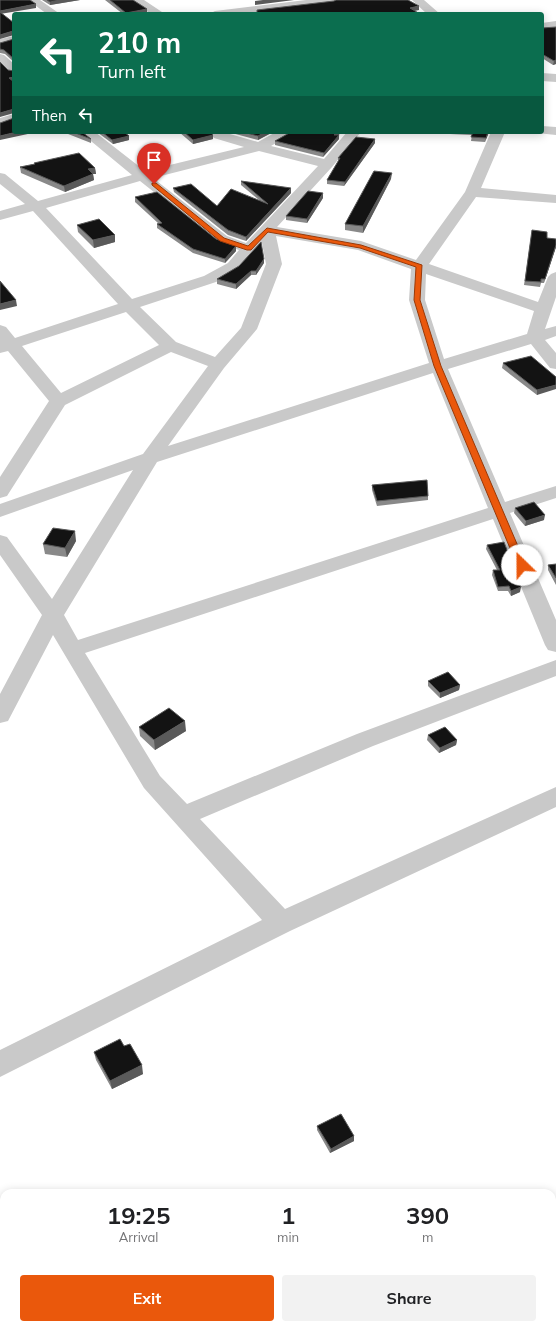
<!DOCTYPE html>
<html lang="en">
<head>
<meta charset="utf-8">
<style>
	:root { --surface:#fff; --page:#f2f2f2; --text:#202124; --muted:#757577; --accent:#ea580c }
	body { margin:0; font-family:Mulish,sans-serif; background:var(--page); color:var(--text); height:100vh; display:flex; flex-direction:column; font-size:15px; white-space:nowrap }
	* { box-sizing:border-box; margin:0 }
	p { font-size:13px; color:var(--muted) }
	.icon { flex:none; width:22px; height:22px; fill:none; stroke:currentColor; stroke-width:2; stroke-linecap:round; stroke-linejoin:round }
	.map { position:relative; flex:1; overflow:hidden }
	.sheet { position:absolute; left:0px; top:1189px; width:556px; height:140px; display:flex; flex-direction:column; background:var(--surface); border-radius:12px 12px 0 0; box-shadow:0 2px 10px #0003 }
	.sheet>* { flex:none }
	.banner { position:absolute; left:12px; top:12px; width:532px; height:122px; border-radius:4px; box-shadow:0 2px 10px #0003; background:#0b6e4f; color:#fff; overflow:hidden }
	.pin { position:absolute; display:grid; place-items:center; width:34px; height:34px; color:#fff; margin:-41px -17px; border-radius:50% 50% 50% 0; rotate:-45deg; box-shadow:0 0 4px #0007 }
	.pin .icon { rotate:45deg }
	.me { position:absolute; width:44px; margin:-22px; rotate:337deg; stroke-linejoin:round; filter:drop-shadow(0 0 3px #0008) }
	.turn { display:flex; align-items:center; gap:14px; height:84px; padding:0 20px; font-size:18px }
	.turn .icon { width:52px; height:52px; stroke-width:2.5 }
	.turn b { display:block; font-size:28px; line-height:34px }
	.then { display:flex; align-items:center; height:38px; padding:0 20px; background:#0003; gap:8px; font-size:15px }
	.eta { display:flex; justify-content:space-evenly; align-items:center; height:68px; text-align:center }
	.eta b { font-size:24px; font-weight:700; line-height:28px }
	.action { display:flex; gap:8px; margin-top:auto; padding:8px 20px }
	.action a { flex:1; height:46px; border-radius:4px; background:var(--accent); color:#fff; font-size:16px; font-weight:700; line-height:46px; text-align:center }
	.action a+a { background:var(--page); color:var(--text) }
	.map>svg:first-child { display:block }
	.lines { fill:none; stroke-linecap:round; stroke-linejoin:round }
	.minor { fill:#c9c9c9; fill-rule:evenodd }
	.wall { fill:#898989 }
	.shaded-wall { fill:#5a5a5a }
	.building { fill:#131313; stroke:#5a5a5a }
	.route { fill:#ea580c; stroke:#983908 }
</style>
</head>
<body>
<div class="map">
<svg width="556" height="1329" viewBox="0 0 556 1329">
	<rect width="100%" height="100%" fill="#fff"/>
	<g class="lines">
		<!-- minor -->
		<path class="minor" d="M 28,0 L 40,0 L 60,14 L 47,14 Z
			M 131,0 L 144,0 L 165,14 L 151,14 Z
			M 306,0 L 339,0 L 334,3 L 243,14 L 209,14 L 215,11 Z
			M 412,0 L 424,0 L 440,14 L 427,14 Z
			M 556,21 L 556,27 L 542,29 L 542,23 Z
			M 14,36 L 14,42 L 0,45 L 0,39 Z
			M 0,54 L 4,55 L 14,64 L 14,74 L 10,73 L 0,64 Z
			M 542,73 L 556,74 L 556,82 L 542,81 Z
			M 14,114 L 14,122 L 0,126 L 0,118 Z
			M 542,126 L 556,127 L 556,135 L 537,133 L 542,132 Z
			M 80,132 L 95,132 L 145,171 L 244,147 L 214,138 L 209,132 L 223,132 L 258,142 L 276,132 L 292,132 L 290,135 L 271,146 L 324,159 L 347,132 L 361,132 L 332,167 L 277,227 L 361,241 L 416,260 L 465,192 L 491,132 L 505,132 L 481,188 L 556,195 L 556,203 L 476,197 L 429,264 L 538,302 L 548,277 L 551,274 L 556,272 L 556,297 L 545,329 L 556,326 L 556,336 L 545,340 L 556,353 L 556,369 L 550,368 L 531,344 L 448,369 L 505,502 L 556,486 L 556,498 L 510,513 L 556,620 L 556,652 L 548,650 L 545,645 L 493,519 L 85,653 L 160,776 L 187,804 L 357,734 L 556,660 L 556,676 L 373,746 L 200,819 L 285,909 L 556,787 L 556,807 L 290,931 L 0,1077 L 0,1050 L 262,920 L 144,788 L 53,635 L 8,721 L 0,723 L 0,694 L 42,615 L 0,555 L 0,535 L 7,537 L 52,599 L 133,470 L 0,517 L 0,504 L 143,454 L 208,366 L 171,352 L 65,405 L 7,496 L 0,498 L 0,477 L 49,401 L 8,351 L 0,353 L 0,325 L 6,327 L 15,338 L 118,304 L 33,211 L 0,220 L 0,211 L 25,204 L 0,184 L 0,173 L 5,174 L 38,201 L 132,175 ZM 259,151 L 318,166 L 246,243 L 227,236 L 153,178 ZM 140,181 L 217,242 L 239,250 L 228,263 L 204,276 L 132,299 L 46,208 ZM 276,236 L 358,250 L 411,269 L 409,300 L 429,363 L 168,446 L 224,368 L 257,329 L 282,264 ZM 262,243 L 266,264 L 241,328 L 215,357 L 176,342 L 140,307 L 216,282 L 238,269 ZM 426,274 L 534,311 L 527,334 L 444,359 L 425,300 ZM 126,312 L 159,345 L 61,393 L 22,346 ZM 433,373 L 488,508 L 78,640 L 64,615 L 157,462 Z"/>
	</g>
	<!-- wall -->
	<path class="wall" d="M 42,0 L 80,0 L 50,5 Z
		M 105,0 L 133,0 L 147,9 L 147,13 L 142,14 L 123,14 Z
		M 542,28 L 556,64 L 553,65 L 542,58 Z
		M 14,39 L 14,62 L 5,54 L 0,53 L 0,43 Z
		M 63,132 L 82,132 L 91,139 L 91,143 Z
		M 97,132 L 124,132 L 129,136 L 129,140 L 113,144 Z
		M 179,132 L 210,132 L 213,135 L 213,139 L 193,144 Z
		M 228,132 L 273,132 L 258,140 Z
		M 291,132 L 342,132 L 338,135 L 339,139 L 323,157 L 275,145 L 275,141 Z
		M 450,132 L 489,132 L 485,142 L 471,141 L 472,135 L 450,134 Z
		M 375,143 L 344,186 L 327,184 L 327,180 L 338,161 L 338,158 Z
		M 34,163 L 95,168 L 96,174 L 93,174 L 94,180 L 65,192 L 21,173 L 20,167 L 34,164 Z
		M 391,179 L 363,233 L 345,230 L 345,224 Z
		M 241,181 L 291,193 L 246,241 L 228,235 L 174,192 L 173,188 L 217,206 L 259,200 L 241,185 Z
		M 135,197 L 216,239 L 236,251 L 225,263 L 193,253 L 157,228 L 157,224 L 158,223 L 135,202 Z
		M 323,198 L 307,223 L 286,220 L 286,216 Z
		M 77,225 L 115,242 L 94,248 L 78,232 Z
		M 532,230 L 547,238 L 556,239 L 556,247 L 544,283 L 541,283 L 540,287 L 524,285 Z
		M 264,263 L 256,275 L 251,275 L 236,289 L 217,284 L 217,279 Z
		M 503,363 L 556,377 L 537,395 L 502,368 Z
		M 372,485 L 428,496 L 428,500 L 377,506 L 372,490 Z
		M 515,508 L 544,520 L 525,526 L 514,513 Z
		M 76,541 L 67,557 L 45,554 L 43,544 Z
		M 487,545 L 520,592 L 511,596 L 508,591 L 498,591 L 492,575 L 493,570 L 497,570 L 486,549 Z
		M 556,564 L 556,585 L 548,570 L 548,565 Z
		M 428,681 L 460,685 L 459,690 L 440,698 L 428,686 Z
		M 139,727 L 186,731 L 155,750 L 140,736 Z
		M 428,735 L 457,740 L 456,745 L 439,753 L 427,740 Z
		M 124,1046 L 143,1074 L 112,1089 L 96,1060 L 94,1052 Z
		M 317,1126 L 354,1136 L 354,1141 L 330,1153 L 317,1130 Z"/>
	<!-- shaded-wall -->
	<path class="shaded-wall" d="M 60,0 L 80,0 L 50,5 L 50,2 Z
		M 263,0 L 294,0 L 255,5 L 255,1 Z
		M 36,4 L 36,8 L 0,14 L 0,11 Z
		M 419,6 L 419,10 L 410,12 L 410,8 Z
		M 147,9 L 147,13 L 142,14 L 126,14 L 126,13 Z
		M 13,31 L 14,35 L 0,39 L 0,35 Z
		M 556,60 L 556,64 L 553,65 L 554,61 Z
		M 14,77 L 14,81 L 10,82 L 9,78 Z
		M 14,109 L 14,113 L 0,117 L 0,113 Z
		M 17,132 L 37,132 L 0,140 L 0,136 Z
		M 265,132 L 273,132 L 258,140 L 258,136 Z
		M 337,132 L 342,132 L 334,139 L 334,135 Z
		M 488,132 L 489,132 L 485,142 L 486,138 Z
		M 213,135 L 213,139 L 193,144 L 193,140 Z
		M 339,135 L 339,139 L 323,157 L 324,153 Z
		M 129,136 L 129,140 L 113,144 L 112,140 Z
		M 375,139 L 375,143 L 344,186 L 345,182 Z
		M 95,168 L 96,174 L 93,174 L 94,180 L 65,192 L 64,186 L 88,169 Z
		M 392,173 L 391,179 L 363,233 L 363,226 Z
		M 291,188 L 291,193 L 246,241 L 246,237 Z
		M 323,193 L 323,198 L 307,223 L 307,219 Z
		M 115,235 L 115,242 L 94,248 L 93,240 Z
		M 556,245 L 556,247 L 544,283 L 545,279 Z
		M 236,246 L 236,251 L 225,263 L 225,259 Z
		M 264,259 L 264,263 L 256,275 L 256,271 Z
		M 251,271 L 251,275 L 236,289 L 236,284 Z
		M 16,300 L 17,306 L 0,310 L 0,304 Z
		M 556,385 L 556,389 L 537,395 L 537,390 Z
		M 545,515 L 544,520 L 525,526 L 526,521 Z
		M 75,531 L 76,541 L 67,557 L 65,548 Z
		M 521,587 L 520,592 L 511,596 L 511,591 Z
		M 460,685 L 459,690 L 440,698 L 440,693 Z
		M 185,721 L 186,731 L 155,750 L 154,740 Z
		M 457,740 L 456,745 L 439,753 L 440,748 Z
		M 142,1065 L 143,1074 L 112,1089 L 110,1081 Z
		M 354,1136 L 354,1141 L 330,1153 L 331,1149 Z"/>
	<!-- building -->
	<path class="building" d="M 0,0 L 30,0 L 36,4 L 0,11 Z
		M 47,0 L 60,0 L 50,2 Z
		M 110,0 L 133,0 L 147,9 L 126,13 Z
		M 336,0 L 408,0 L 419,6 L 410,8 L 420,14 L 249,14 L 257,13 L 257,10 L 334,1 Z
		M 0,12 L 14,23 L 14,32 L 13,31 L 0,35 Z
		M 556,27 L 556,60 L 554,61 L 542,54 L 542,28 Z
		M 14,39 L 14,59 L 4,50 L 0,49 L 0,43 Z
		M 0,62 L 8,70 L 14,71 L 14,77 L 9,78 L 14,82 L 14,109 L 0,113 Z
		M 14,118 L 14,132 L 17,132 L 0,136 L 0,123 Z
		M 73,132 L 82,132 L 91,139 Z
		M 102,132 L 124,132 L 129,136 L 112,140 Z
		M 184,132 L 210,132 L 213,135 L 193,140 Z
		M 243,132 L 265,132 L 258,136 Z
		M 291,132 L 337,132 L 334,135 L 339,135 L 324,153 L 275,141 Z
		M 473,132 L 488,132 L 486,138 L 471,137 Z
		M 356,137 L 375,139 L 345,182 L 327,180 L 340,158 L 338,158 Z
		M 79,153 L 95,168 L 88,169 L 93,174 L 64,186 L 20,167 L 35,164 L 34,163 Z
		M 374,171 L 392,173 L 363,226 L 345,224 Z
		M 241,181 L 291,188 L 246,237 L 228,230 L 173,188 L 191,184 L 217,206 L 231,189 L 268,204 Z
		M 308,191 L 323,193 L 307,219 L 286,216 Z
		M 157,192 L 216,239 L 236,246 L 225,259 L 193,249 L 157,224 L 162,223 L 135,197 Z
		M 99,219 L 115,235 L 93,240 L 77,225 Z
		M 532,230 L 547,232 L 547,238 L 556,239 L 556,245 L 545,279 L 541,279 L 541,282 L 525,281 Z
		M 261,242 L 264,259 L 256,271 L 251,271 L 236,284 L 217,279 L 239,266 Z
		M 0,281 L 16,300 L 0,304 Z
		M 531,356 L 556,377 L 556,385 L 537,390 L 503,363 Z
		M 427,480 L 428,496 L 377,501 L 372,485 Z
		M 534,502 L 545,515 L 526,521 L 515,508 Z
		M 53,528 L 75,531 L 65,548 L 43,544 Z
		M 504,542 L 521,587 L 511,591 L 509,586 L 498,587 L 493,570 L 500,570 L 487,545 Z
		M 556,564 L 556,578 L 548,565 Z
		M 448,672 L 460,685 L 440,693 L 428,681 Z
		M 169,708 L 185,721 L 154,740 L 139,727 Z
		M 445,727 L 457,740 L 440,748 L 428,735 Z
		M 120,1039 L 124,1046 L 130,1044 L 142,1065 L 110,1081 L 94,1052 Z
		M 341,1114 L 354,1136 L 331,1149 L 317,1126 Z"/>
	<!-- route -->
	<path class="route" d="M 152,183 L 156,183 L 224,238 L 248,246 L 267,228 L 361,245 L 422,265 L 420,300 L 441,366 L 526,565 L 524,567 L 522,568 L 517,565 L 434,366 L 414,300 L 416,267 L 360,248 L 268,232 L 251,250 L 247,250 L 220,241 L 152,185 Z"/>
</svg>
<div class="pin" style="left:154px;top:184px;background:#d93025"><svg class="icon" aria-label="arrive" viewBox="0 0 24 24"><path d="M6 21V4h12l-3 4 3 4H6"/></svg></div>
<svg class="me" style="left:522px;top:565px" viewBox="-20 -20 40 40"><circle r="19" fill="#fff"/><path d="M0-13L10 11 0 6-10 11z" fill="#ea580c"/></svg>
<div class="banner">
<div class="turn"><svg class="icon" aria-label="left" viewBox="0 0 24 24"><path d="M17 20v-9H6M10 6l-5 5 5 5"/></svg><div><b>210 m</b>Turn left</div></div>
<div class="then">Then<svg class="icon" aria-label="left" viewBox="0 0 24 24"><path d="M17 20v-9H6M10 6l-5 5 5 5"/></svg></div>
</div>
<section class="sheet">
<div class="eta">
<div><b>19:25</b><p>Arrival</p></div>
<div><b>1</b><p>min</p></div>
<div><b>390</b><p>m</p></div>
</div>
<div class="action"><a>Exit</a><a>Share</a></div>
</section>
</div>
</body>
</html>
